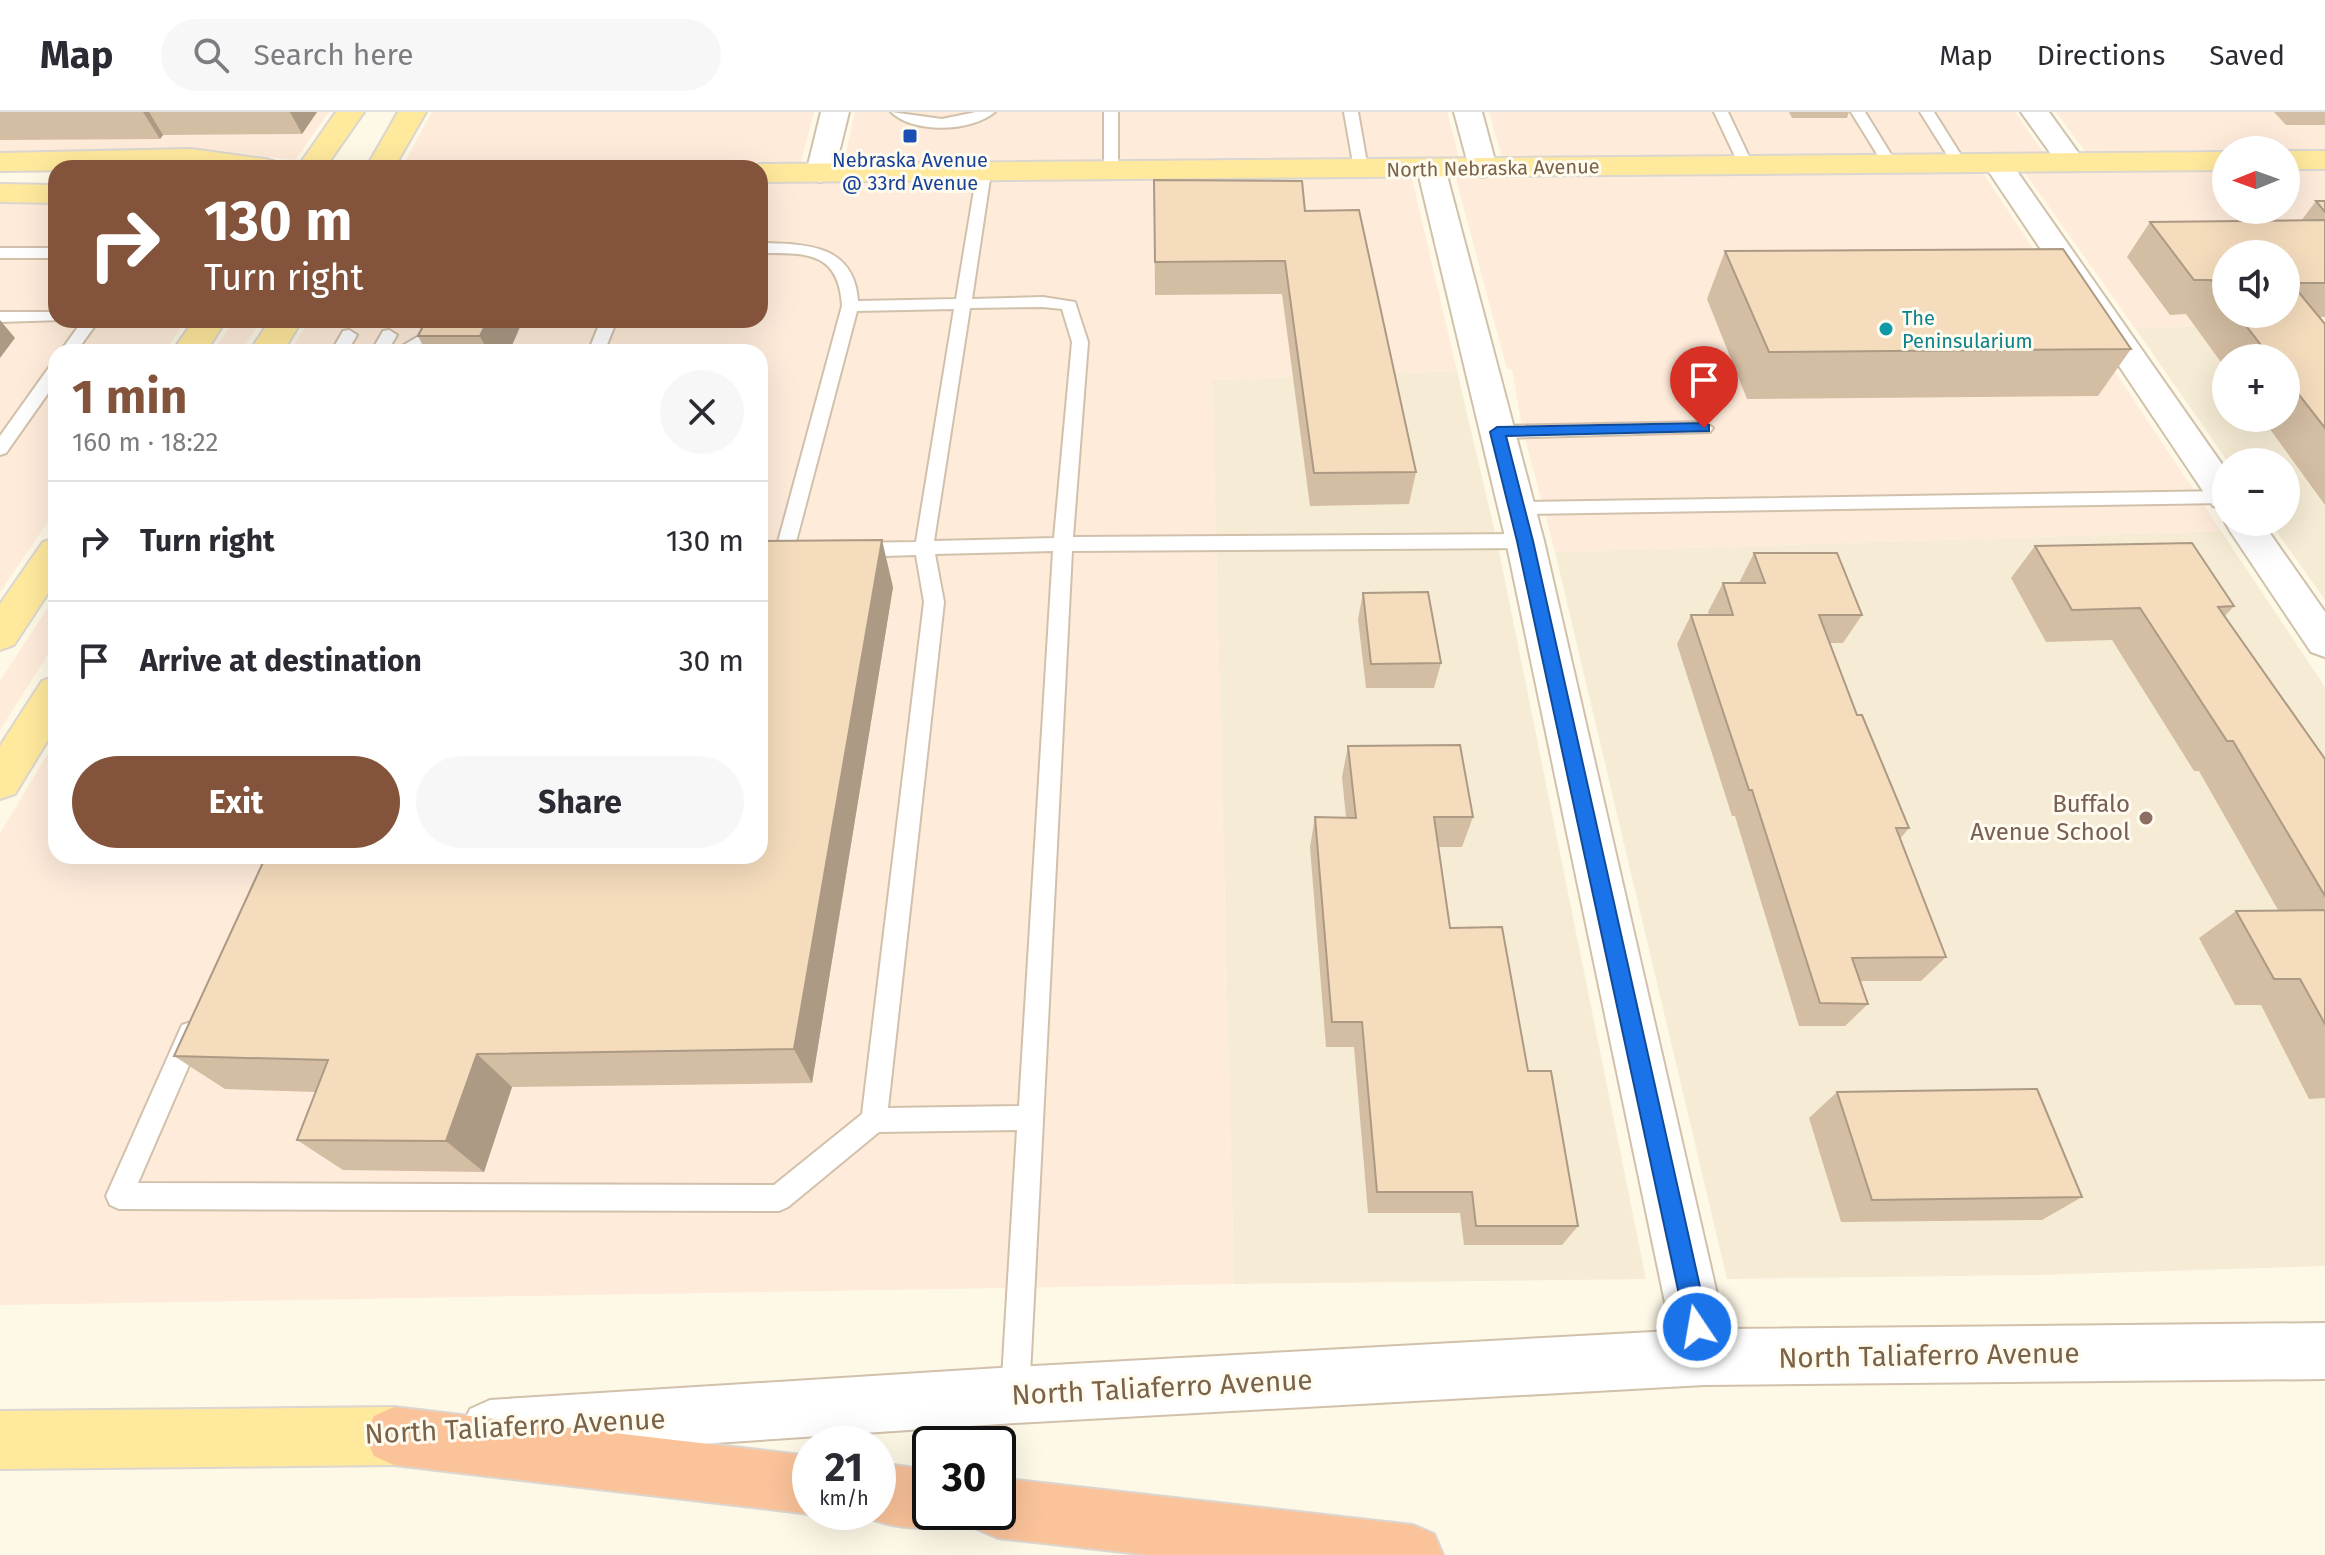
<!DOCTYPE html>
<html lang="en">
<head>
<meta charset="utf-8">
<style>
	:root { --surface:#fff; --page:#f7f7f7; --text:#2b2b33; --muted:#7c7c81; --line:#e1e1e2; --accent:#83543b }
	body { margin:0; font-family:"Fira Sans",sans-serif; background:var(--page); color:var(--text); height:100vh; display:flex; flex-direction:column; font-size:30px; white-space:nowrap }
	* { box-sizing:border-box; margin:0 }
	p { font-size:26px; color:var(--muted) }
	.icon { flex:none; width:44px; height:44px; fill:none; stroke:currentColor; stroke-width:2; stroke-linecap:round; stroke-linejoin:round }
	.map { position:relative; flex:1; overflow:hidden }
	.sheet { position:absolute; left:48px; top:232px; width:720px; height:520px; display:flex; flex-direction:column; background:var(--surface); border-radius:24px; box-shadow:0 8px 32px #0002 }
	.sheet>* { flex:none }
	.top-card { position:absolute; left:48px; top:48px; width:720px; height:168px; border-radius:24px; box-shadow:0 8px 32px #0002; background:#83543b; color:#fff; overflow:hidden }
	.needle { width:52px; rotate:269deg }
	.tools { position:absolute; left:2212px; top:24px; display:grid; gap:16px }
	.tools a { display:grid; place-items:center; width:88px; height:88px; border-radius:50%; background:var(--surface); box-shadow:0 8px 32px #0002; font-size:40px }
	.speed { position:absolute; left:792px; top:1314px; display:flex; gap:16px; font-size:40px; font-weight:700; text-align:center }
	.speed>* { display:grid; place-content:center; width:104px; height:104px; border-radius:50%; background:var(--surface); box-shadow:0 8px 32px #0002; line-height:1 }
	.speed small { font-size:20px; font-weight:400 }
	.speed .limit { border:4px solid #111; border-radius:12px; background:#fff; color:#111 }
	.pin { position:absolute; display:grid; place-items:center; width:68px; height:68px; color:#fff; margin:-82px -34px; border-radius:50% 50% 50% 0; rotate:-45deg; box-shadow:0 0 8px #0007 }
	.pin .icon { rotate:45deg }
	.me { position:absolute; width:88px; margin:-44px; rotate:348deg; stroke-linejoin:round; filter:drop-shadow(0 0 6px #0008) }
	.turn { display:flex; align-items:center; gap:28px; height:168px; padding:0 24px; font-size:36px }
	.turn .icon { width:104px; height:104px; stroke-width:2.5 }
	.turn b { display:block; font-size:56px; line-height:68px }
	.round { display:grid; place-items:center; flex:none; width:84px; height:84px; border-radius:42px; background:var(--page) }
	.overview { display:flex; align-items:center; justify-content:space-between; height:136px; padding:0 24px }
	h1 { font-size:48px; font-weight:700; line-height:60px; color:var(--accent) }
	.button { display:flex; gap:16px; margin-top:auto; padding:16px 24px }
	.button a { flex:1; height:92px; border-radius:48px; background:var(--accent); color:#fff; font-size:32px; font-weight:700; line-height:92px; text-align:center }
	.button a+a { background:var(--page); color:var(--text) }
	ul { padding:0; list-style:none }
	li { display:flex; align-items:center; gap:24px; height:120px; padding:0 24px; border-top:2px solid var(--line) }
	li div { flex:1 }
	li b { display:block; font-size:30px }
	li em { font-style:normal }
	header { display:flex; align-items:center; gap:48px; box-sizing:border-box; height:112px; padding:0 40px; background:var(--surface); border-bottom:2px solid var(--line) }
	header strong { font-size:38px }
	nav { display:flex; gap:44px; margin-inline-start:auto; font-size:28px }
	.search { width:560px; height:72px; background:var(--page); display:flex; align-items:center; gap:20px; box-sizing:border-box; padding:0 28px; border-radius:44px; color:var(--muted); font-size:30px }
	.map>svg:first-child { display:block }
	.residential { fill:#f6ecd5; fill-rule:evenodd }
	.commercial { fill:#feebda; fill-rule:evenodd }
	.lines { fill:none; stroke-linecap:round; stroke-linejoin:round }
	.service-casing { stroke:#d1c1ab; stroke-width:4 }
	.minor-casing { stroke:#d1c1ab; stroke-width:4 }
	.primary-casing { stroke:#dcd6d0; stroke-width:4 }
	.motorway-casing { stroke:#dcd6d0; stroke-width:4 }
	.service { fill:#fff; fill-rule:evenodd }
	.minor { fill:#fff; fill-rule:evenodd }
	.primary { fill:#ffe99d; fill-rule:evenodd }
	.motorway { fill:#fbc39a; fill-rule:evenodd }
	.wall { fill:#d3bda3; fill-rule:evenodd }
	.shaded-wall { fill:#ac9a84 }
	.building { fill:#f5dcbd; stroke:#ac9a84; stroke-width:2 }
	.route { fill:#1a73e8; stroke:#114b97; stroke-width:2 }
	.transit-dot { fill:#1a4fb4; stroke:#fffbef; stroke-width:3 }
	.culture-dot { fill:#0f9aa8; stroke:#fffbef; stroke-width:3 }
	.education-dot { fill:#8d6e63; stroke:#fffbef; stroke-width:3 }
	.labels { text-anchor:middle; stroke-width:6; stroke-linejoin:round; paint-order:stroke }
	.far-transit-label { font-size:20px; fill:#164399; stroke:#fffbef }
	.far-street-label { font-size:20px; fill:#7a6249; stroke:#fffbef }
	.far-culture-label { font-size:20px; fill:#0d838f; stroke:#fffbef; text-anchor:start }
	.education-label { font-size:24px; fill:#785e54; stroke:#fffbef; text-anchor:end }
	.near-street-label { font-size:28px; fill:#7a6249; stroke:#fffbef }
</style>
</head>
<body>
<header>
<strong>Map</strong>
<div class="search"><svg class="icon" aria-label="search" viewBox="0 0 24 24"><circle cx="10" cy="10" r="6"/><path d="M15 15l6 6"/></svg>Search here</div>
<nav><a>Map</a><a>Directions</a><a>Saved</a></nav>
</header>
<div class="map">
<svg width="2325" height="1443" viewBox="0 0 2325 1443">
	<rect width="100%" height="100%" fill="#fef8e7"/>
	<!-- residential -->
	<path class="residential" d="M 2325,210 L 2325,488 L 2270,410 L 2286,410 L 2286,350 L 2228,350 L 2135,216 ZM 2226,246 L 2286,246 L 2286,306 L 2226,306 Z
		M 1457,259 L 1497,429 L 1646,1167 L 1234,1172 L 1212,268 Z
		M 2221,419 L 2325,575 L 2325,1154 L 2038,1163 L 1727,1167 L 1555,440 Z"/>
	<!-- commercial -->
	<path class="commercial" d="M 8,0 L 329,0 L 295,48 L 198,36 L 0,40 L 0,9 Z
		M 432,0 L 814,0 L 801,50 L 404,51 Z
		M 855,0 L 1447,0 L 1459,46 L 844,50 Z
		M 1489,0 L 2015,0 L 2043,40 L 1502,46 Z
		M 2056,0 L 2325,0 L 2325,37 L 2085,39 Z
		M 2286,58 L 2325,58 L 2325,210 L 2135,216 L 2025,61 L 2226,59 L 2226,98 L 2286,98 ZM 2226,142 L 2286,142 L 2286,202 L 2226,202 Z
		M 1983,61 L 2221,419 L 1555,440 L 1522,315 L 1512,257 L 1507,257 L 1456,67 Z
		M 1412,67 L 1457,259 L 1212,268 L 1234,1172 L 0,1193 L 0,721 L 56,628 L 56,744 L 760,744 L 760,240 L 290,240 L 309,208 L 760,208 L 760,71 Z
		M 0,92 L 56,93 L 56,208 L 186,208 L 164,240 L 56,240 L 56,398 L 0,480 Z
		M 234,208 L 261,208 L 241,240 L 213,240 Z
		M 56,483 L 56,530 L 0,618 L 0,569 Z"/>
	<g class="lines">
		<defs>
			<path id="service" d="M 891,0 L 942,7 L 976,0 L 995,0 C 971,20 914,22 891,0 Z
				M 1104,0 L 1118,0 L 1118,59 L 1111,63 L 1104,59 Z
				M 1344,0 L 1358,0 L 1368,57 L 1366,60 L 1361,61 L 1354,57 Z
				M 1714,0 L 1728,0 L 1753,53 L 1751,56 L 1746,57 L 1739,53 Z
				M 1851,0 L 1865,0 L 1897,52 L 1895,55 L 1885,55 Z
				M 1920,0 L 1934,0 L 1966,51 L 1964,54 L 1954,54 Z
				M 984,56 L 991,60 L 972,187 L 1043,185 L 1075,190 L 1088,230 L 1073,425 L 1525,422 L 1534,429 L 1525,436 L 1072,439 L 1029,1283 L 1025,1293 L 1015,1297 L 1005,1293 L 1001,1283 L 1017,1018 L 879,1020 L 788,1095 L 779,1099 L 119,1097 L 110,1093 L 106,1084 L 182,913 L 191,910 L 200,913 L 203,921 L 138,1071 L 774,1073 L 862,1002 L 924,490 L 916,443 L 853,445 L 844,438 L 853,431 L 916,430 L 954,197 L 857,199 L 793,441 L 791,446 L 777,446 L 775,441 L 842,194 C 839,139 806,141 760,141 L 760,131 C 806,132 854,132 858,189 L 956,187 L 977,60 ZM 1043,195 L 1062,197 L 1072,230 L 1054,426 L 934,429 L 970,196 ZM 1053,439 L 1019,994 L 888,996 L 944,490 L 935,442 Z
				M 0,136 L 56,136 L 56,146 L 0,146 Z
				M 0,200 L 56,200 L 56,208 L 62,208 L 0,210 Z
				M 83,208 L 99,208 L 76,240 L 60,240 Z
				M 601,208 L 617,208 L 604,240 L 588,240 Z
				M 349,218 L 357,223 L 347,240 L 331,240 L 343,219 Z
				M 389,218 L 397,223 L 387,240 L 371,240 L 383,219 Z
				M 429,218 L 435,219 L 435,227 L 412,240 L 392,240 Z
				M 56,253 L 56,270 L 6,341 L 0,343 L 0,324 L 50,254 Z
				M 1704,310 L 1713,316 L 1710,320 L 1497,326 L 1488,320 L 1497,314 Z
				M 2226,379 L 2226,391 L 1517,402 L 1508,396 L 1517,390 Z"/>
			<path id="minor" d="M 821,0 L 849,0 L 834,61 L 830,67 L 820,70 L 810,67 L 806,61 Z
				M 1454,0 L 1482,0 L 1497,56 L 1493,62 L 1483,65 L 1473,62 L 1469,56 Z
				M 2021,0 L 2049,0 L 2085,50 L 2081,56 L 2071,59 L 2061,56 Z
				M 1997,42 L 2007,45 L 2226,358 L 2226,397 L 2213,394 L 1983,51 L 1987,45 Z
				M 1431,47 L 1441,50 L 1445,56 L 1544,429 L 1725,1217 L 2325,1211 L 2325,1267 L 1704,1273 L 1015,1311 L 490,1346 L 470,1337 L 461,1317 L 470,1297 L 490,1288 L 1015,1255 L 1671,1219 L 1506,429 L 1417,56 L 1421,50 Z
				M 2226,408 L 2226,410 L 2262,410 L 2325,500 L 2325,545 L 2311,540 L 2230,419 L 2225,410 Z"/>
			<path id="primary" d="M 336,0 L 364,0 L 325,56 L 297,56 Z
				M 398,0 L 426,0 L 394,56 L 366,56 Z
				M 191,37 L 266,47 L 276,50 L 280,56 L 0,59 L 0,41 Z
				M 2286,39 L 2325,39 L 2325,57 L 2286,57 Z
				M 2226,40 L 2226,58 L 760,70 L 760,56 L 749,56 L 760,52 Z
				M 0,72 L 56,73 L 56,91 L 0,90 Z
				M 194,208 L 226,208 L 206,240 L 172,240 Z
				M 270,208 L 302,208 L 283,240 L 249,240 Z
				M 56,426 L 56,469 L 14,533 L 0,538 L 0,492 L 43,430 Z
				M 56,564 L 56,615 L 15,682 L 0,687 L 0,634 L 42,569 Z
				M 394,1295 L 414,1304 L 423,1324 L 414,1344 L 394,1353 L 0,1357 L 0,1299 Z"/>
			<path id="motorway" d="M 394,1295 L 810,1344 L 810,1400 L 816,1400 L 810,1402 L 394,1353 L 374,1344 L 365,1324 L 374,1304 Z
				M 878,1351 L 930,1358 L 930,1400 L 955,1400 L 951,1409 C 920,1422 887,1414 857,1402 L 878,1400 Z
				M 998,1366 L 1413,1413 L 1434,1422 L 1443,1443 L 1149,1443 L 998,1426 L 977,1417 L 970,1400 L 998,1400 Z"/>
		</defs>
		<!-- service casing -->
		<use href="#service" class="service-casing"/>
		<!-- minor casing -->
		<use href="#minor" class="minor-casing"/>
		<!-- primary casing -->
		<use href="#primary" class="primary-casing"/>
		<!-- motorway casing -->
		<use href="#motorway" class="motorway-casing"/>
		<!-- service -->
		<use href="#service" class="service"/>
		<!-- minor -->
		<use href="#minor" class="minor"/>
		<!-- primary -->
		<use href="#primary" class="primary"/>
		<!-- motorway -->
		<use href="#motorway" class="motorway"/>
	</g>
	<!-- wall -->
	<path class="wall" d="M 0,0 L 317,0 L 302,22 L 163,23 L 160,27 L 0,28 Z
		M 1789,0 L 1849,0 L 1847,6 L 1792,6 Z
		M 2274,0 L 2325,0 L 2325,13 L 2286,13 Z
		M 1154,68 L 1305,99 L 1416,360 L 1409,392 L 1310,394 L 1282,182 L 1155,183 Z
		M 2316,89 L 2325,89 L 2325,205 L 2320,205 L 2325,212 L 2325,393 L 2262,306 L 2286,306 L 2286,246 L 2226,246 L 2226,257 L 2186,202 L 2170,203 L 2127,145 L 2150,110 L 2301,109 ZM 2226,142 L 2286,202 L 2226,202 Z
		M 1725,139 L 2131,237 L 2098,284 L 1747,287 L 1707,187 Z
		M 523,208 L 509,240 L 426,240 L 418,224 Z
		M 2035,434 L 2234,494 L 2225,504 L 2325,647 L 2325,986 L 2309,987 L 2261,893 L 2235,893 L 2199,826 L 2236,799 L 2278,798 L 2199,659 L 2194,659 L 2112,528 L 2046,530 L 2011,466 Z
		M 1754,441 L 1862,503 L 1843,531 L 1830,531 L 1857,603 L 1909,716 L 1900,727 L 1946,845 L 1921,869 L 1860,869 L 1868,892 L 1845,914 L 1799,914 L 1735,704 L 1732,704 L 1677,532 L 1691,503 L 1709,503 L 1708,500 L 1723,471 L 1739,471 Z
		M 893,475 L 812,971 L 512,975 L 484,1060 L 343,1058 L 297,1028 L 316,980 L 225,977 L 174,944 Z
		M 1363,481 L 1441,551 L 1434,576 L 1366,576 L 1358,507 Z
		M 1348,634 L 1473,705 L 1462,735 L 1438,735 L 1450,816 L 1528,959 L 1578,1114 L 1562,1133 L 1464,1133 L 1460,1101 L 1368,1101 L 1354,935 L 1326,935 L 1310,735 L 1315,705 L 1346,705 L 1342,665 Z
		M 1837,980 L 2082,1085 L 2042,1108 L 1841,1110 L 1809,1006 Z"/>
	<!-- shaded-wall -->
	<path class="shaded-wall" d="M 143,0 L 149,0 L 163,23 L 160,27 Z
		M 290,0 L 317,0 L 302,22 Z
		M 0,208 L 15,226 L 0,246 Z
		M 488,208 L 523,208 L 509,240 L 488,240 L 480,224 Z
		M 882,428 L 893,475 L 812,971 L 794,937 Z
		M 477,942 L 512,975 L 484,1060 L 446,1029 Z"/>
	<!-- building -->
	<path class="building" d="M 1154,68 L 1302,69 L 1305,99 L 1359,98 L 1416,360 L 1314,361 L 1285,149 L 1155,150 Z
		M 2316,89 L 2325,89 L 2325,100 Z
		M 2325,108 L 2325,171 L 2291,171 L 2325,212 L 2325,316 L 2286,266 L 2286,246 L 2271,246 L 2237,202 L 2286,202 L 2286,142 L 2226,142 L 2226,188 L 2211,168 L 2194,168 L 2150,110 Z
		M 2063,137 L 2131,237 L 1769,240 L 1725,139 Z
		M 426,208 L 488,208 L 480,224 L 418,224 Z
		M 882,428 L 794,937 L 477,942 L 446,1029 L 297,1028 L 328,948 L 174,944 L 266,744 L 760,744 L 760,429 Z
		M 2192,431 L 2234,494 L 2218,495 L 2325,647 L 2325,784 L 2233,629 L 2227,629 L 2140,496 L 2072,498 L 2035,434 Z
		M 1754,441 L 1837,441 L 1862,503 L 1819,503 L 1857,603 L 1862,603 L 1909,716 L 1896,716 L 1946,845 L 1852,846 L 1868,892 L 1820,891 L 1752,678 L 1749,678 L 1691,503 L 1733,503 L 1723,471 L 1765,471 Z
		M 1428,480 L 1441,551 L 1371,552 L 1363,481 Z
		M 1460,633 L 1473,705 L 1434,705 L 1450,816 L 1502,815 L 1528,959 L 1551,959 L 1578,1114 L 1476,1114 L 1472,1080 L 1377,1080 L 1362,910 L 1332,910 L 1315,705 L 1356,706 L 1348,634 Z
		M 2325,798 L 2325,912 L 2300,867 L 2274,867 L 2236,799 Z
		M 2037,977 L 2082,1085 L 1872,1088 L 1837,980 Z"/>
	<!-- route -->
	<path class="route" d="M 1704,311 L 1709,313 L 1709,319 L 1506,324 L 1533,429 L 1709,1215 L 1705,1223 L 1697,1226 L 1689,1223 L 1686,1215 L 1517,429 L 1490,320 L 1497,315 Z"/>
	<!-- markers -->
	<rect class="transit-dot" x="902" y="16" width="16" height="16" rx="4"/>
	<circle class="culture-dot" cx="1886" cy="217" r="8"/>
	<circle class="education-dot" cx="2146" cy="706" r="8"/>
	<g class="labels">
		<!-- far-transit labels -->
		<g class="far-transit-label">
			<text x="910" y="55">Nebraska Avenue<tspan x="910" dy="23">@ 33rd Avenue</tspan></text>
		</g>
		<!-- far-street labels -->
		<g class="far-street-label">
			<text transform="translate(1493 56) rotate(-1)" y="7">North Nebraska Avenue</text>
		</g>
		<!-- far-culture labels -->
		<g class="far-culture-label">
			<text x="1902" y="213">The<tspan x="1902" dy="23">Peninsularium</tspan></text>
		</g>
		<!-- education labels -->
		<g class="education-label">
			<text x="2130" y="700">Buffalo<tspan x="2130" dy="28">Avenue School</tspan></text>
		</g>
		<!-- near-street labels -->
		<g class="near-street-label">
			<text transform="translate(1929 1243) rotate(-1)" y="10">North Taliaferro Avenue</text>
			<text transform="translate(1162 1275) rotate(-3)" y="10">North Taliaferro Avenue</text>
			<text transform="translate(515 1314) rotate(-3)" y="10">North Taliaferro Avenue</text>
		</g>
	</g>
</svg>
<div class="tools">
<a><svg class="needle" viewBox="-14 -14 28 28"><path d="M0-13l5 13h-10z" fill="#e53935"/><path d="M0 13l5-13h-10z" fill="#7c7c81"/></svg></a>
<a><svg class="icon" aria-label="sound" viewBox="0 0 24 24"><path d="M4 9h4l5-4v14l-5-4H4zM17 9q2 3 0 6"/></svg></a>
<a>+</a>
<a>−</a>
</div>
<div class="speed"><div>21<small>km/h</small></div><div class="limit">30</div></div>
<div class="pin" style="left:1704px;top:316px;background:#d93025"><svg class="icon" aria-label="arrive" viewBox="0 0 24 24"><path d="M6 21V4h12l-3 4 3 4H6"/></svg></div>
<svg class="me" style="left:1697px;top:1215px" viewBox="-20 -20 40 40"><circle r="17" fill="#1a73e8" stroke="#fff" stroke-width="3"/><path d="M0-11L8 9 0 5-8 9z" fill="#fff"/></svg>
<div class="top-card">
<div class="turn"><svg class="icon" aria-label="right" viewBox="0 0 24 24"><path d="M7 20v-9h11M14 6l5 5-5 5"/></svg><div><b>130 m</b>Turn right</div></div>
</div>
<section class="sheet">
<div class="overview"><div><h1>1 min</h1><p>160 m · 18:22</p></div><a class="round"><svg class="icon" aria-label="close" viewBox="0 0 24 24"><path d="M6 6l12 12M18 6L6 18"/></svg></a></div>
<ul>
<li><svg class="icon" aria-label="right" viewBox="0 0 24 24"><path d="M7 20v-9h11M14 6l5 5-5 5"/></svg><div><b>Turn right</b></div><em>130 m</em></li>
<li><svg class="icon" aria-label="arrive" viewBox="0 0 24 24"><path d="M6 21V4h12l-3 4 3 4H6"/></svg><div><b>Arrive at destination</b></div><em>30 m</em></li>
</ul>
<div class="button"><a>Exit</a><a>Share</a></div>
</section>
</div>
</body>
</html>
